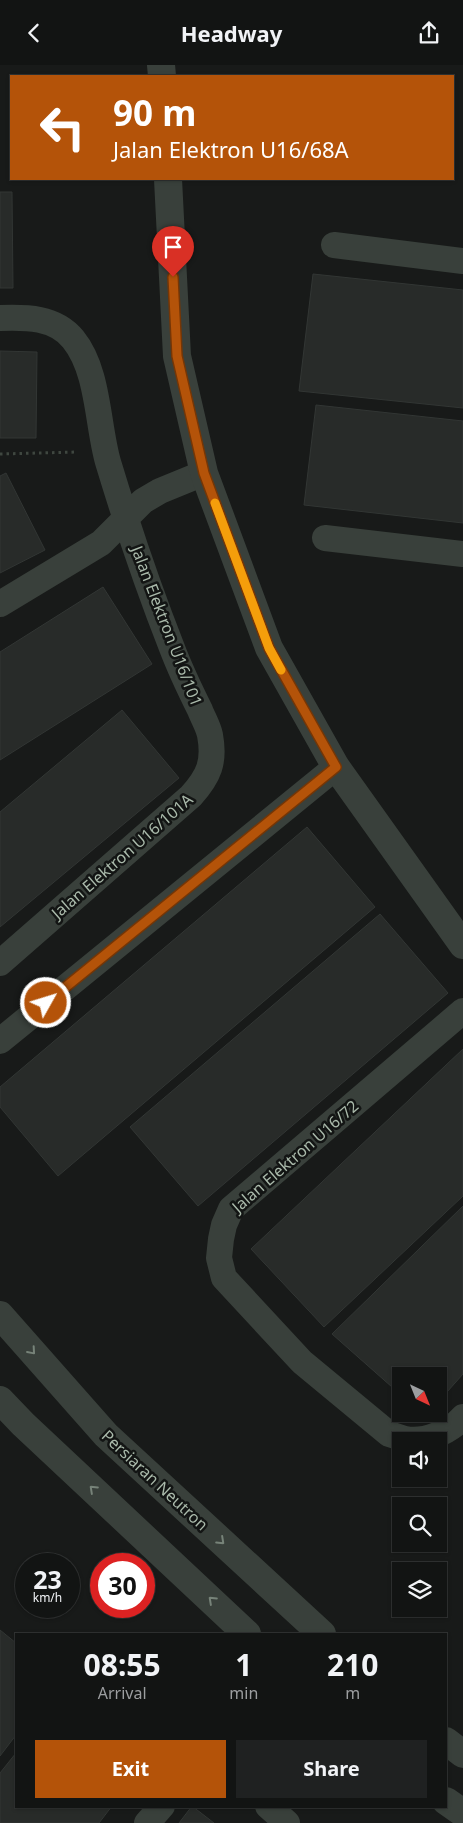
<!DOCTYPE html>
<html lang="en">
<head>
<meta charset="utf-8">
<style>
	:root { --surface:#121413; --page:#1f2121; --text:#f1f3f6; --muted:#9c9ea0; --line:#313333; --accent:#b45309 }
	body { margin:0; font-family:"Noto Sans",sans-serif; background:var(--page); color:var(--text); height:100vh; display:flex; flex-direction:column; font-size:19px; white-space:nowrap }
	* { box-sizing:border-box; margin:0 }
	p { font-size:16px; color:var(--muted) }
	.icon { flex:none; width:28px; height:28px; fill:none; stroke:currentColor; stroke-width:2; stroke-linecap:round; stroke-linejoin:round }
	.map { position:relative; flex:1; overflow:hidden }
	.panel { position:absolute; left:15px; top:1568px; width:432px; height:175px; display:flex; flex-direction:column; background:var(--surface); border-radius:0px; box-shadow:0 1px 4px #0004,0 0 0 1px var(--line) }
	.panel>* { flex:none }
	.guide { position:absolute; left:10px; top:10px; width:444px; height:105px; border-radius:0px; box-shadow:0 1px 4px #0004,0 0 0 1px var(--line); background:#b45309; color:#fff; overflow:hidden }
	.needle { width:32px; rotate:137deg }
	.controls { position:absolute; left:392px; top:1302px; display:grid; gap:10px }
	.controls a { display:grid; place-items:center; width:55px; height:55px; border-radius:0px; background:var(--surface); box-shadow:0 1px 4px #0004,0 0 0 1px var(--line); font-size:25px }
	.speed { position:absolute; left:15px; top:1488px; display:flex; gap:10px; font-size:25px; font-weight:700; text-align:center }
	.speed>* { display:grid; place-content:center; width:65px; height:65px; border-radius:50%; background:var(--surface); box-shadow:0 1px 4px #0004,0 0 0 1px var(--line); line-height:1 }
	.speed small { font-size:12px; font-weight:400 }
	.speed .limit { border:8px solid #d22; background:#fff; color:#111 }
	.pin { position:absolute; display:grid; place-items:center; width:42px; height:42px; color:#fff; margin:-51px -21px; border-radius:50% 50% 50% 0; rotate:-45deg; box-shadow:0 0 5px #0007 }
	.pin .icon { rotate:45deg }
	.me { position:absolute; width:55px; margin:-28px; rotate:51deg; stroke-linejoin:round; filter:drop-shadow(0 0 4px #0008) }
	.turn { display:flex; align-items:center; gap:18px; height:105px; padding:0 20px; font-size:22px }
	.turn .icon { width:65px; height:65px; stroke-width:2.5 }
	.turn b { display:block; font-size:35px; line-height:42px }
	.eta { display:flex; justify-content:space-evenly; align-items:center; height:85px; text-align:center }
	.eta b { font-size:30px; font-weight:700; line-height:35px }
	.primary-button { display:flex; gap:10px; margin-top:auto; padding:10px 20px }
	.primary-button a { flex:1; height:58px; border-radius:0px; background:var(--accent); color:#fff; font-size:20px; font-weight:700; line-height:58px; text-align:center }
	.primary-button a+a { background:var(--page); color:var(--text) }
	header { display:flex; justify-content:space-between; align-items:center; height:65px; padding:0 20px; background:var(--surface); font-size:22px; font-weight:700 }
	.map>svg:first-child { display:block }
	.building { fill:#282b29; stroke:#323634 }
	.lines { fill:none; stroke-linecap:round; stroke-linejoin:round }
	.path { stroke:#3f4740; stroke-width:3; stroke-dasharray:2.5 4; stroke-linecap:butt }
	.minor { stroke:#39403b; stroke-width:26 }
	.tertiary { stroke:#39403b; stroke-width:28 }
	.oneway { stroke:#778379 }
	.route-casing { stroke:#753606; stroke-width:12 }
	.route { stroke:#b45309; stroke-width:9 }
	.slow { stroke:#f59e0b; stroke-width:9 }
	.labels { text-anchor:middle; stroke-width:5; stroke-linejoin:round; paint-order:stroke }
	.street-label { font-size:16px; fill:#aabaab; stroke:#131514 }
</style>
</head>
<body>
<header><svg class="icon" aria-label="back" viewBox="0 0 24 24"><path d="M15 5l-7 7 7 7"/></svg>Headway<svg class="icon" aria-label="share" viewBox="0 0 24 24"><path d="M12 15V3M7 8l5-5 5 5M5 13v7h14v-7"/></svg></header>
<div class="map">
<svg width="463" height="1758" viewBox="0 0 463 1758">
	<rect width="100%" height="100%" fill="#181a19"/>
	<!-- building -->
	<path class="building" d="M 0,127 L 12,127 L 13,223 L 0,223 Z
		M 313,209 L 463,225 L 463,343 L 299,326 Z
		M 0,286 L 37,287 L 36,373 L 0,373 Z
		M 316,340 L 463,356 L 463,458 L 304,440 Z
		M 6,408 L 45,485 L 0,508 L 0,411 Z
		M 103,522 L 152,599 L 0,695 L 0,587 Z
		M 122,645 L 179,713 L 0,862 L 0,747 Z
		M 307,762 L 375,842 L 58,1111 L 0,1042 L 0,1022 Z
		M 380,849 L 448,928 L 198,1141 L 130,1062 Z
		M 463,984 L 463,1131 L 324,1262 L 251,1184 Z
		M 463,1141 L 463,1309 L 439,1336 L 439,1311 L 401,1311 L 401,1330 L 332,1269 Z
		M 0,1565 L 16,1578 L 16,1670 L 0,1691 Z
		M 16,1688 L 16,1741 L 112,1741 L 99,1758 L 0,1758 L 0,1708 Z
		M 192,1741 L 214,1758 L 179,1758 Z"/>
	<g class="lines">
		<!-- path -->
		<path class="path" d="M 0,389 L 77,387"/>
		<!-- minor -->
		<path class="minor" d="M 334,180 L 463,196
			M 0,253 C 26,252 55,252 73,274 C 99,306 97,358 108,397 C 127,460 148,522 172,583 C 180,604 190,625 200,645 C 203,653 208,661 210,670 C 215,697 209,711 191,731 L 0,898
			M 325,473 L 463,489
			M 0,539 L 101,478 L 143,436 L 160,426 L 204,408
			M 463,946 L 231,1144 L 224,1160 L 221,1174 L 219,1193 L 224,1213 L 302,1297 L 389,1369 C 394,1370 400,1373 405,1374 C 424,1378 450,1367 463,1352
			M 0,976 L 336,702
			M 268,1741 L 287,1758
			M 147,1758 L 162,1741"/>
		<!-- tertiary -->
		<path class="tertiary" d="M 161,0 L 162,11
			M 168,114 L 177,291 L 204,408 L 269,583 L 336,702 L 463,880
			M 0,1250 L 106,1370 L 322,1569
			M 0,1335 L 23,1359 L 247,1569
			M 446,1676 L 463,1689
			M 446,1736 L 463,1748"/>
	</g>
	<!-- one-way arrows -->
	<defs><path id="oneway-chevron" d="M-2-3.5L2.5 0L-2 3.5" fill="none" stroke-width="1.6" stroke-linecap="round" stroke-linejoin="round" transform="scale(1.25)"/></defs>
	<g class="oneway">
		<use href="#oneway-chevron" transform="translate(32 1286) rotate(49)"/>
		<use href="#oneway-chevron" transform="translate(93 1424) rotate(-137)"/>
		<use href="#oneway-chevron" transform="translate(221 1476) rotate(43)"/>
		<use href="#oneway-chevron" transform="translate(212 1535) rotate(-137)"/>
	</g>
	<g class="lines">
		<defs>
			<path id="route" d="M 46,938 L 336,702 L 269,583 L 204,408 L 177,291 L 173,212"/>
		</defs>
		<!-- route casing -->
		<use href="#route" class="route-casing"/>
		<!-- route -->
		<use href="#route" class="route"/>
		<!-- slow -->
		<path class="slow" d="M 215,438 L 269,583 L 281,605"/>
	</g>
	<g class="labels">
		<!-- street labels -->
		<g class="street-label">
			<text transform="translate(167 561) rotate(69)" y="6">Jalan Elektron U16/101</text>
			<text transform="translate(122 791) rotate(-41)" y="6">Jalan Elektron U16/101A</text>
			<text transform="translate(295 1091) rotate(-41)" y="6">Jalan Elektron U16/72</text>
			<text transform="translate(155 1415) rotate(43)" y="6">Persiaran Neutron</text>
		</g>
	</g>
</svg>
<div class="controls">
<a><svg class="needle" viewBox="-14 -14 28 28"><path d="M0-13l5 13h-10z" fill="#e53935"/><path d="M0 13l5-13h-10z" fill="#9c9ea0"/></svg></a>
<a><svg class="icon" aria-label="sound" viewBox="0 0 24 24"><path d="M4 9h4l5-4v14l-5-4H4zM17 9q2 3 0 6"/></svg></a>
<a><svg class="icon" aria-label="search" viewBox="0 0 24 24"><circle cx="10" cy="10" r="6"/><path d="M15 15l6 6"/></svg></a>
<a><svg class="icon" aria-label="layers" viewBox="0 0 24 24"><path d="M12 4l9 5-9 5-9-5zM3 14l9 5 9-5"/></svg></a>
</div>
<div class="speed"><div>23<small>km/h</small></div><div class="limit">30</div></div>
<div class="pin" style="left:173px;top:212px;background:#d93025"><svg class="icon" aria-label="arrive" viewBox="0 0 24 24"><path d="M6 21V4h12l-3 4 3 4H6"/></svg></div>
<svg class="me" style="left:46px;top:938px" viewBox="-20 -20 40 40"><circle r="17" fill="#b45309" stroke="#fff" stroke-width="3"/><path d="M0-11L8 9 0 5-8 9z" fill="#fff"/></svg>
<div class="guide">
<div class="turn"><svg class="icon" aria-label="left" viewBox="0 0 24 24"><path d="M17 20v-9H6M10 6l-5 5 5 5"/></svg><div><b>90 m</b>Jalan Elektron U16/68A</div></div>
</div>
<section class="panel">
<div class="eta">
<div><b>08:55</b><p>Arrival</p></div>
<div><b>1</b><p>min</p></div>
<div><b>210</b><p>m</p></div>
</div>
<div class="primary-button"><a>Exit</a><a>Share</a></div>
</section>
</div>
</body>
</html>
